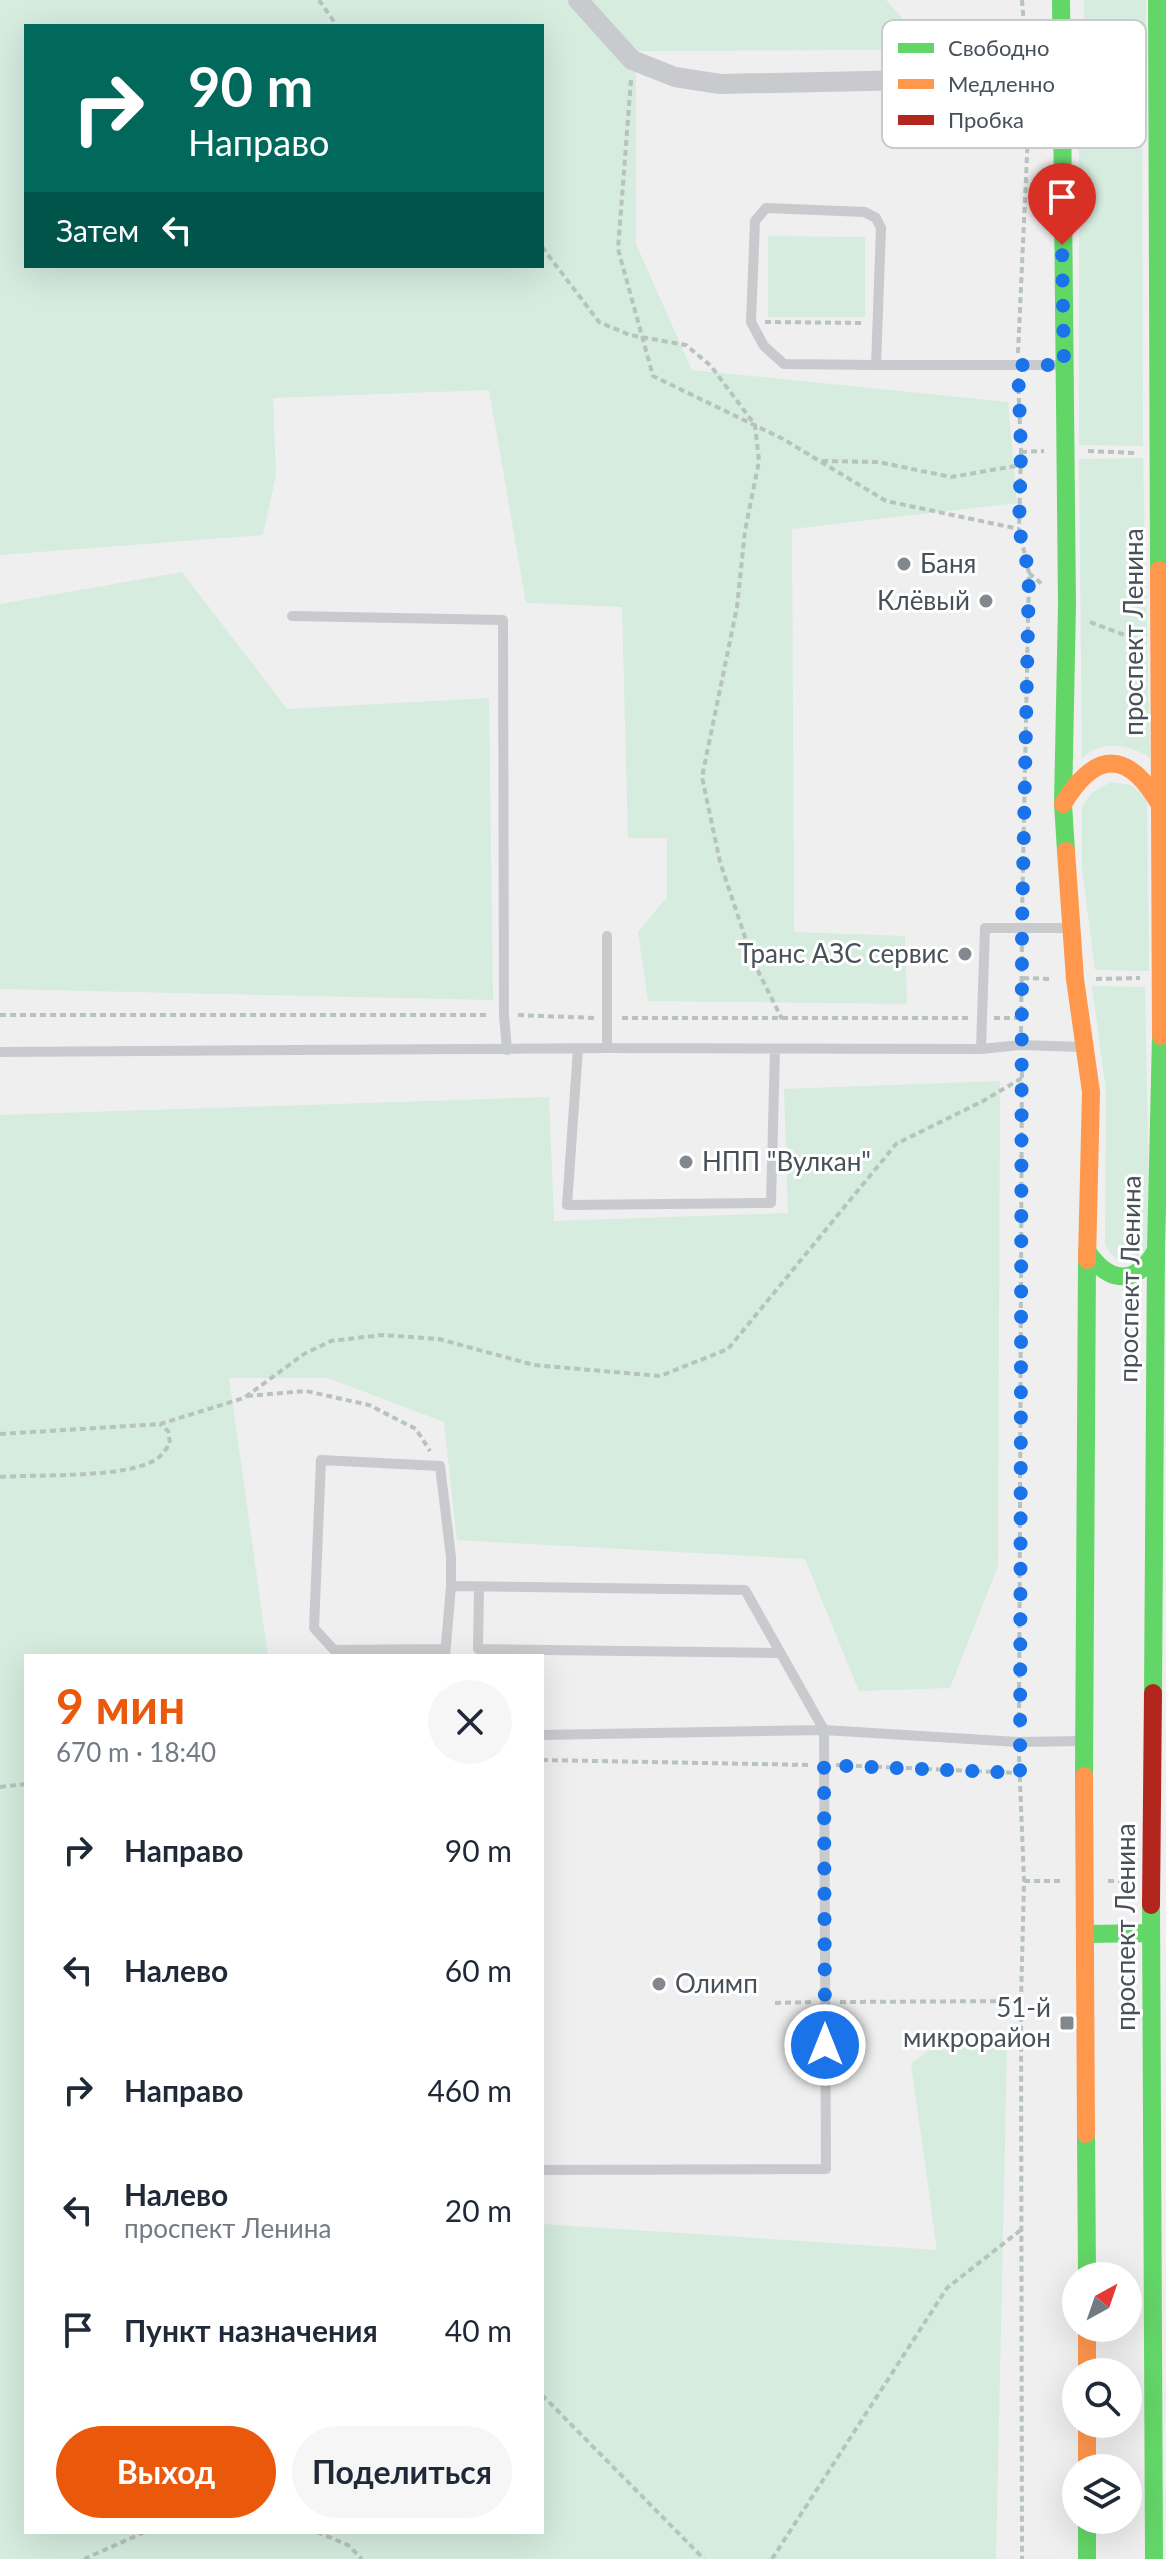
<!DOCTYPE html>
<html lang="ru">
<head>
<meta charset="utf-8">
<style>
	:root { --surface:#fff; --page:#f6f6f7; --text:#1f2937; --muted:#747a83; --accent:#ea580c }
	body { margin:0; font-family:Lato,sans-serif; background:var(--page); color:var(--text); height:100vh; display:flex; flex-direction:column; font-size:30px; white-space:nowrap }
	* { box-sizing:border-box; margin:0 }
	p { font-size:26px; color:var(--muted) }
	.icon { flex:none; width:44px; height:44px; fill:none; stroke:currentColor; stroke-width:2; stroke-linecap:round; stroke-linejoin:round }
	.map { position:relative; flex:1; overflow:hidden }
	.sheet { position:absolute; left:24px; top:1654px; width:520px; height:880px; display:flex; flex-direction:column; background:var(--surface); border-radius:0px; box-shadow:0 8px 32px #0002 }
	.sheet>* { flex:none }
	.banner { position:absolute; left:24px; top:24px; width:520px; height:244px; border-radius:0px; box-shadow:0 8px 32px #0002; background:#00695c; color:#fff; overflow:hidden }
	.needle { width:52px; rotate:40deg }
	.fabs { position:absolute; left:1062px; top:2262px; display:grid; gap:16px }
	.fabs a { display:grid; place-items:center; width:80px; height:80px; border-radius:50%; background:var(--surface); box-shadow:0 8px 32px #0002; font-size:40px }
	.pin { position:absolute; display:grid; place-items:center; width:68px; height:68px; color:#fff; margin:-82px -34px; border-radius:50% 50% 50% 0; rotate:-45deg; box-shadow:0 0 8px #0007 }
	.pin .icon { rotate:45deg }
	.me { position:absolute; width:88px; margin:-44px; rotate:0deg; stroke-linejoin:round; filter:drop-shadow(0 0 6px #0008) }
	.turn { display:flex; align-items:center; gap:28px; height:168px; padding:0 32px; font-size:36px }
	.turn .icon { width:104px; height:104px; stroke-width:2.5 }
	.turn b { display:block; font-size:56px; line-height:68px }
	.then { display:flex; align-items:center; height:76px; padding:0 32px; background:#0003; gap:16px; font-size:30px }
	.round { display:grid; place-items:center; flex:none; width:84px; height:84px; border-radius:42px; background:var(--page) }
	.head { display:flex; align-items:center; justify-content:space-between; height:136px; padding:0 32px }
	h1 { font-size:48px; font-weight:700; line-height:60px; color:var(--accent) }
	.button { display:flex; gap:16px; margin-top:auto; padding:16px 32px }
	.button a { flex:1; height:92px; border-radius:48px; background:var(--accent); color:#fff; font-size:32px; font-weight:700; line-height:92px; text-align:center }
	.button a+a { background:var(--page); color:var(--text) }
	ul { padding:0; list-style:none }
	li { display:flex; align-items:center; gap:24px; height:120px; padding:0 32px }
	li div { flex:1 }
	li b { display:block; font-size:30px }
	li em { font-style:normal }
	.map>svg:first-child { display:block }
	.green { fill:#d5ecdf; fill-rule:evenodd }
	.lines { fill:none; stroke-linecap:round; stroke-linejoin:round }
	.path { stroke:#b8c2bf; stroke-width:4; stroke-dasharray:6 4; stroke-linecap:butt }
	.lane { stroke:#c9cacd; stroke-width:10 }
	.street { stroke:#c9cacd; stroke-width:20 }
	.fast { stroke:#63d668; stroke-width:18 }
	.slow { stroke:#ff974d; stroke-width:18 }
	.jam { stroke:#b3261e; stroke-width:18 }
	.route { stroke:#1a73e8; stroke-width:14; stroke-dasharray:0 25.2 }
	.poi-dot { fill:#82888e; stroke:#fff; stroke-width:3 }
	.labels { text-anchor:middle; stroke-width:6; stroke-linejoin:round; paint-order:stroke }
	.poi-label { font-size:26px; fill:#485059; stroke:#fff; text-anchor:start }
	.street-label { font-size:26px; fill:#485059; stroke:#fff }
	.key { fill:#fff; stroke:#c8cacd; stroke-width:2 }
	.key-label { font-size:22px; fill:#485059 }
</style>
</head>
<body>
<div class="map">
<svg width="1166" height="2559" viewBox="0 0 1166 2559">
	<rect width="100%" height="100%" fill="#efefef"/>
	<!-- green -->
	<path class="green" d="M 0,0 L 886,0 L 908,25 L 895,50 L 636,51 L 636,244 L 692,370 L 1008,402 L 1017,503 L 792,529 L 794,932 L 905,936 L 907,1004 L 648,1001 L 638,932 L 667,897 L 667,838 L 628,838 L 622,607 L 526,603 L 489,390 L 273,398 L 276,475 L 263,535 L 0,555 ZM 26,26 L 542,26 L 542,266 L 26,266 Z
		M 1084,0 L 1146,0 L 1146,85 L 1085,85 Z
		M 1079,101 L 1142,101 L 1143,446 L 1079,445 Z
		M 768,236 L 865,237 L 865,317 L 768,317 Z
		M 1143,458 L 1150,758 C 1129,744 1103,739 1082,758 L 1079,459 Z
		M 182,572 L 287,709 L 489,698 L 493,1000 L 0,989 L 0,604 Z
		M 1111,782 L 1131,785 L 1147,799 L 1149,971 L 1095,970 L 1082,868 L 1082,806 L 1093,792 Z
		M 1092,986 L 1145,987 L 1150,1245 C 1135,1261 1119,1271 1105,1245 L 1106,1091 Z
		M 1000,1081 L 998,1566 L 950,1688 L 859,1691 L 805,1559 L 457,1540 L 444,1422 L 328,1378 L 229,1378 L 268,1656 L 26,1656 L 26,2532 L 542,2532 L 542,2224 L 937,2250 L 911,2063 L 942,2042 L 1007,2047 L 996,2559 L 0,2559 L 0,1115 L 549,1097 L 554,1221 L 788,1213 L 784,1089 Z"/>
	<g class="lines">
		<!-- path -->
		<path class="path" d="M 319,0 L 337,26
			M 1022,0 L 1026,53
			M 631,80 L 618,249 L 653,376 L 783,439 L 886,501 L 1019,529
			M 1084,95 L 1136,93
			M 542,247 L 599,322 L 630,335 L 686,345 L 711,366 L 755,425 L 759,461 L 745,531 L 737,607 L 702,777 L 720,862 L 753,961 L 782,1019
			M 765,322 L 865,323
			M 1018,353 L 1030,90
			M 1018,378 L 1021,452 L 1019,529 L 1029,573 L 1022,916
			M 1088,451 L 1136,453
			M 1021,452 L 1044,451
			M 822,461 L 878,462 L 951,477 L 1021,465
			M 1029,573 L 1043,585
			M 1090,622 L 1138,640
			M 1023,978 L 1052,979
			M 1096,979 L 1140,978
			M 0,1015 L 490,1015
			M 518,1015 L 594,1018
			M 622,1018 L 970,1018
			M 994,1018 L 1021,1018
			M 1021,1032 L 1022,940
			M 247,1396 L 306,1391 L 369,1405 L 416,1429 L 430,1451
			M 0,1434 L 160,1424 L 244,1398 L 304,1354 L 331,1341 L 382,1335 L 439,1339 L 534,1365 L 660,1376 L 728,1349 L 896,1144 L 983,1101 L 1022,1078
			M 0,1477 C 38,1474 130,1479 158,1458 C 163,1454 167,1448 170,1443 L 168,1431 L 160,1424
			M 1019,1728 L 1022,1060
			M 1019,1756 L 1024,1881 L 1021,2001 L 1022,2559
			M 542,1760 L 812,1765
			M 836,1765 L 1019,1773
			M 0,1787 L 26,1784
			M 1024,1881 L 1064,1881
			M 1108,1881 L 1128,1881
			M 840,2002 L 1021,2001
			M 775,2003 L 811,2002
			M 542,2395 L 704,2559
			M 317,2532 L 348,2545 L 362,2559
			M 84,2559 L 145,2532
			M 772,2559 L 947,2288 L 1022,2229"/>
		<!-- lane -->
		<path class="lane" d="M 876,365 L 784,364 L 764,346 L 751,322 L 755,221 L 766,208 L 865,212 L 876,218 L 881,228 L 876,365 L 1061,365
			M 292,616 L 503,620 L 504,1015 L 507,1050
			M 607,1048 L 607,936
			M 578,1049 L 567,1205 L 771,1203 L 775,1049
			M 981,1049 L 985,928 L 1071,928
			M 0,1052 L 607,1048 L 981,1049 L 1021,1045 L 1082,1047
			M 479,1587 L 478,1649 L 780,1653
			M 445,1649 L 334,1650 L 314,1628 L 321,1460 L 440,1466 L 451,1557 L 451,1586
			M 445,1656 L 451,1586 L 745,1590 L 824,1730 L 826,2169 L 542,2170
			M 542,1735 L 824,1730 L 1019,1742 L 1082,1741"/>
		<!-- street -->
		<path class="street" d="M 578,0 L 632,60 L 675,77 L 720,84 L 915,80 L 1061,71"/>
		<!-- fast -->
		<path class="fast" d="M 1061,0 L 1067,605 L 1063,804 L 1066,851
			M 1157,0 L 1159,570
			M 1087,1251 C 1109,1284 1136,1286 1156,1250
			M 1153,1693 L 1156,1250 L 1161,1036
			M 1084,1776 L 1087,1260
			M 1151,1905 L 1154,2559
			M 1086,1934 L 1151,1933
			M 1086,2134 L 1087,2276
			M 1087,2520 L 1087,2559"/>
		<!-- slow -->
		<path class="slow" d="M 1159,570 L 1161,1036
			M 1063,804 C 1096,750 1128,750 1160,805
			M 1066,851 L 1075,979 L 1091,1092 L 1087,1260
			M 1084,1776 L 1086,2134
			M 1087,2328 L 1087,2372
			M 1087,2424 L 1087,2468"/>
		<!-- jam -->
		<path class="jam" d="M 1151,1905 L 1153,1693"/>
	</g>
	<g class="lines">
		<!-- route -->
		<path class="route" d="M 825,2045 L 824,1765 L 1020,1773 L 1022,929 L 1029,573 L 1019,529 L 1021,452 L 1018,365 L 1064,365 L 1062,245"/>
	</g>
	<!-- markers -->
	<g class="poi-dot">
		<circle cx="904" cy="564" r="8"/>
		<circle cx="986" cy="601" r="8"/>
		<circle cx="965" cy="954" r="8"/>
		<circle cx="686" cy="1162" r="8"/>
		<circle cx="659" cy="1984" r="8"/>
		<rect x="1059" y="2015" width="16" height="16" rx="4"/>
	</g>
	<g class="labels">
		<!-- poi labels -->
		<g class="poi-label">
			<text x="920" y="573">Баня</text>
			<text x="970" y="610" text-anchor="end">Клёвый</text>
			<text x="949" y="963" text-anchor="end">Транс АЗС сервис</text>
			<text x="702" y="1171">НПП "Вулкан"</text>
			<text x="675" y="1993">Олимп</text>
			<text x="1051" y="2017" text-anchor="end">51-й<tspan x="1051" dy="30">микрорайон</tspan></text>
		</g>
		<!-- street labels -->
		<g class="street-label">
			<text transform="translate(1134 632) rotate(-90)" y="9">проспект Ленина</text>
			<text transform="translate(1130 1279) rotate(-89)" y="9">проспект Ленина</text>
			<text transform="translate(1126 1927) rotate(-90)" y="9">проспект Ленина</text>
		</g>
	</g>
	<!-- legend -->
	<rect x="882" y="20" width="264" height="128" rx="12" class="key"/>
	<rect x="898" y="43" width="36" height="10" fill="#63d668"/>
	<rect x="898" y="79" width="36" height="10" fill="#ff974d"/>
	<rect x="898" y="115" width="36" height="10" fill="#b3261e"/>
	<g class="key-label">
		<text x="948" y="56">Свободно</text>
		<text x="948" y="92">Медленно</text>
		<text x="948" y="128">Пробка</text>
	</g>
</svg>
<div class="fabs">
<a><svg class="needle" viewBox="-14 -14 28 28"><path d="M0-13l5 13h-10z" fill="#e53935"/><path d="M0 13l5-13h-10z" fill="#747a83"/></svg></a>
<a><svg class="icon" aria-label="search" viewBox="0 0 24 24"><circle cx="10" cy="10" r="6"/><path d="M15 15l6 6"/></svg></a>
<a><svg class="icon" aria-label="layers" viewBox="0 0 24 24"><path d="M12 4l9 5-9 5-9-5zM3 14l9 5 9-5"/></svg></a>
</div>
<div class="pin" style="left:1062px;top:245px;background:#d93025"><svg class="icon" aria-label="arrive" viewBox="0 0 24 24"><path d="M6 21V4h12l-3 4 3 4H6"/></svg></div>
<svg class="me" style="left:825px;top:2045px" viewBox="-20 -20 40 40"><circle r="17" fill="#1a73e8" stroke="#fff" stroke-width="3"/><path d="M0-11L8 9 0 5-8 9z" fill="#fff"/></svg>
<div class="banner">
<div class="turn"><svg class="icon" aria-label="right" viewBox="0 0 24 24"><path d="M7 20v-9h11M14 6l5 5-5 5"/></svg><div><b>90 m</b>Направо</div></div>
<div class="then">Затем<svg class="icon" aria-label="left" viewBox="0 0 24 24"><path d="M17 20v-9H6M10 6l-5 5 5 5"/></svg></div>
</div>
<section class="sheet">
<div class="head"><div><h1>9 мин</h1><p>670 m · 18:40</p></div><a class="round"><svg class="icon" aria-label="close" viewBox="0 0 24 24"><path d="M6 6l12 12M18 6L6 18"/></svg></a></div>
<ul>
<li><svg class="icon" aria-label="right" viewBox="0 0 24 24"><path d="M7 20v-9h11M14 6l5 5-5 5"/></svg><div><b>Направо</b></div><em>90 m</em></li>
<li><svg class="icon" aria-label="left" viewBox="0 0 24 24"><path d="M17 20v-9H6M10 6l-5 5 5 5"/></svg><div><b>Налево</b></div><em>60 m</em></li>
<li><svg class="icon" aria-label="right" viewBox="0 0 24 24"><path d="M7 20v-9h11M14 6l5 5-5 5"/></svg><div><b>Направо</b></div><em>460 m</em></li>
<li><svg class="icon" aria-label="left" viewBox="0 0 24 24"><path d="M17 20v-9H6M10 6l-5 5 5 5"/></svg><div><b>Налево</b><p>проспект Ленина</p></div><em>20 m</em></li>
<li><svg class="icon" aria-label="arrive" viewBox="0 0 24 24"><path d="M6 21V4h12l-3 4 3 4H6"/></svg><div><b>Пункт назначения</b></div><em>40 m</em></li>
</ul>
<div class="button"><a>Выход</a><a>Поделиться</a></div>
</section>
</div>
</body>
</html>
